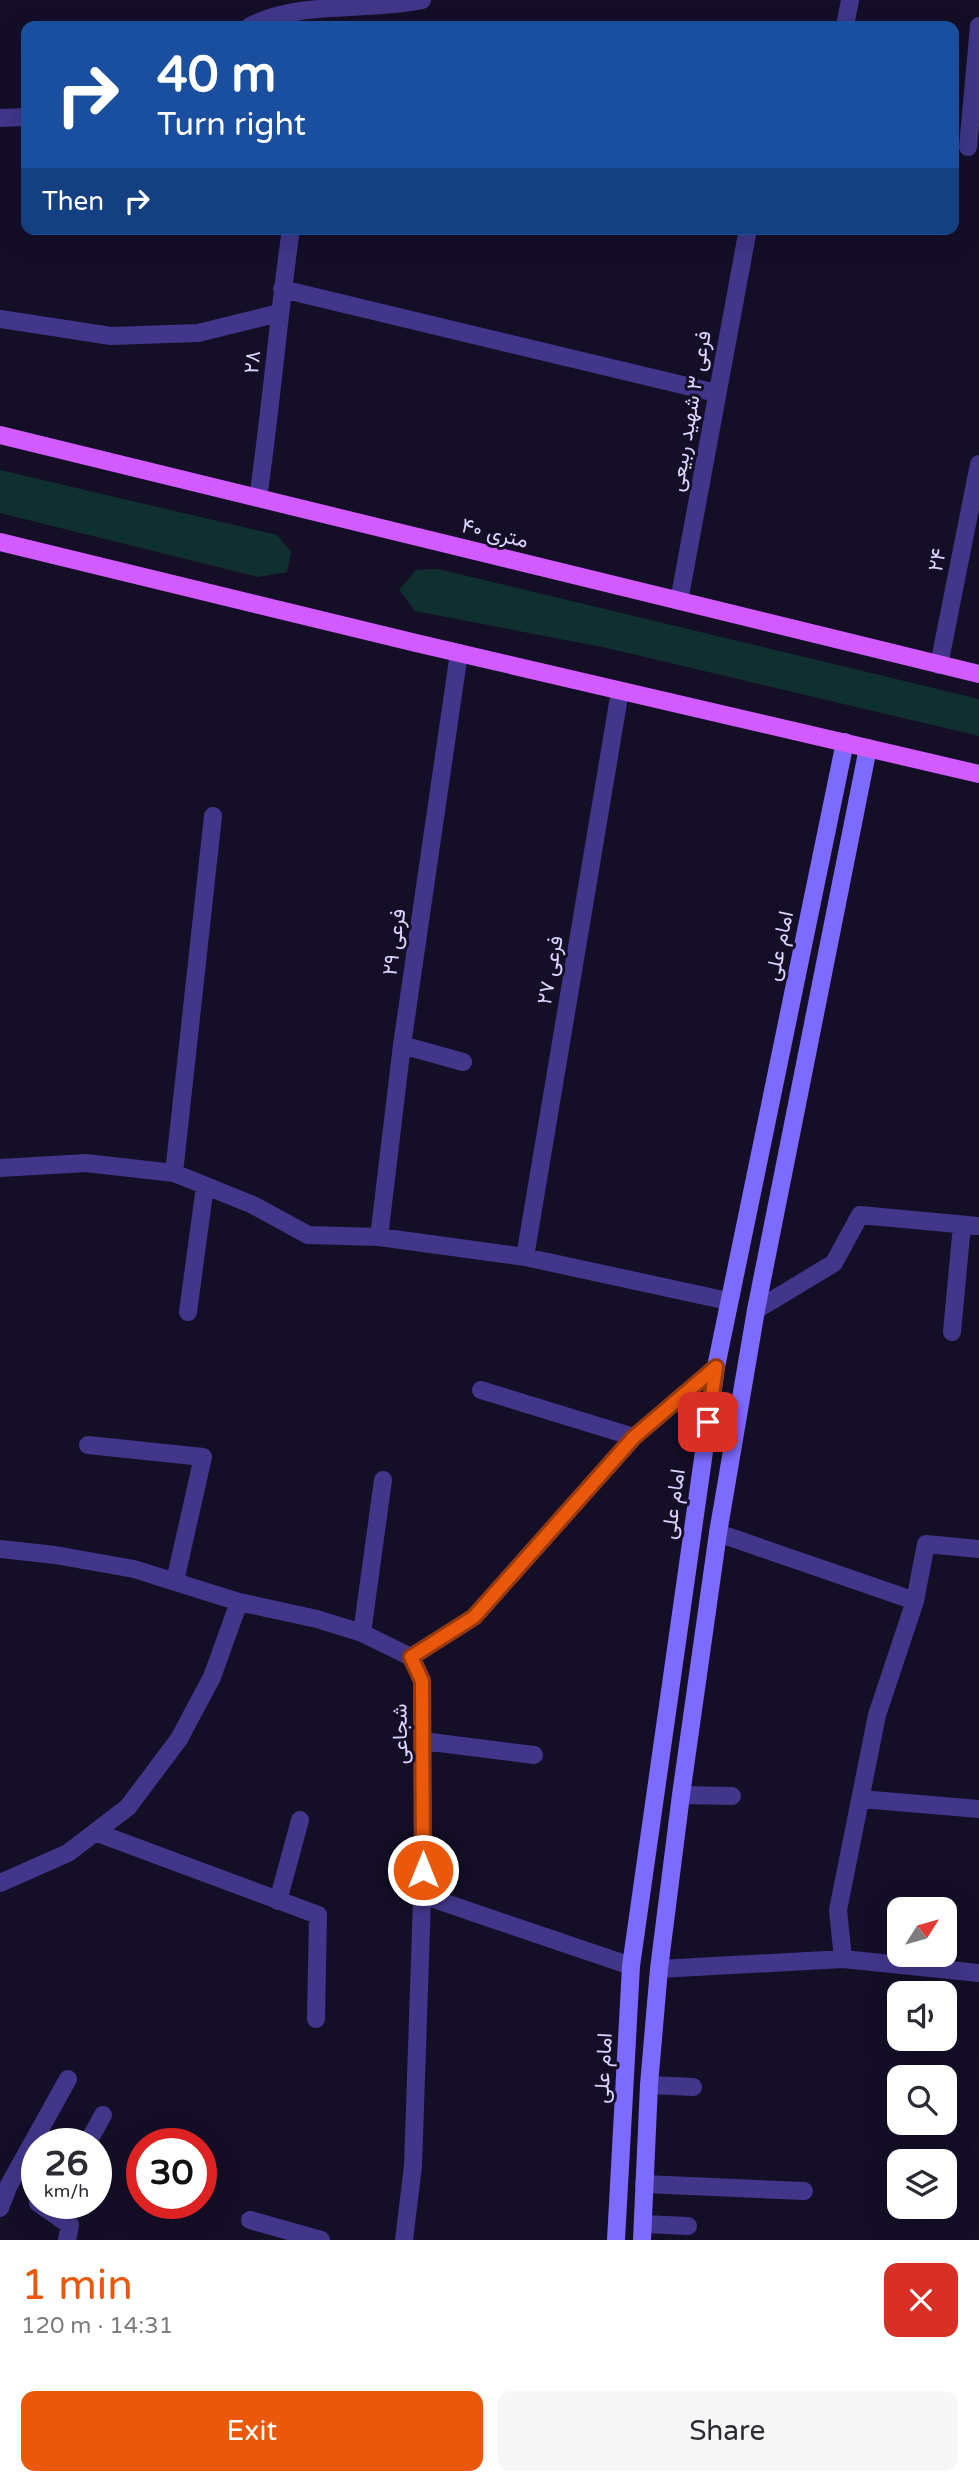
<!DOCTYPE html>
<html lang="en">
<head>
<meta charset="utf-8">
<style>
	:root { --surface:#fff; --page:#f7f7f7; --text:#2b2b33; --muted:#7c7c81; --accent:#ea580c }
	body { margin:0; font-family:"Varela Round",Vazirmatn,sans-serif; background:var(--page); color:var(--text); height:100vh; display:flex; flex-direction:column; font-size:26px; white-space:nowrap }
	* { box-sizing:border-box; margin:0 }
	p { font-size:23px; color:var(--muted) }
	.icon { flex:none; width:38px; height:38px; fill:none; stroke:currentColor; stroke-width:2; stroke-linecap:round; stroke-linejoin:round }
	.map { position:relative; height:2240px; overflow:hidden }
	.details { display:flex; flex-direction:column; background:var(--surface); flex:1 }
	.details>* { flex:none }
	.banner { position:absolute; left:21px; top:21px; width:938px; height:214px; border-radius:14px; box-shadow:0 7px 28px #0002; background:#1a4fa0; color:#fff; overflow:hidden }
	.needle { width:46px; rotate:53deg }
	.fabs { position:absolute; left:887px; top:1897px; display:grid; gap:14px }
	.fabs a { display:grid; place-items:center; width:70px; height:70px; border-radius:14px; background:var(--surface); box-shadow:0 7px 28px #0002; font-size:35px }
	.speed { position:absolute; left:21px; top:2128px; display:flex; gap:14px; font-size:35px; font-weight:700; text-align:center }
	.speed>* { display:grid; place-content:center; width:91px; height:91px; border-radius:50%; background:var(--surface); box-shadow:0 7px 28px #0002; line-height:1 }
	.speed small { font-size:18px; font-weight:400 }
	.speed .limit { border:10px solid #d22; background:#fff; color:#111 }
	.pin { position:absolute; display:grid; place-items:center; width:60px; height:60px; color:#fff; margin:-30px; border-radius:14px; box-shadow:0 4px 10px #0006 }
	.me { position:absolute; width:77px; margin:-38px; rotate:0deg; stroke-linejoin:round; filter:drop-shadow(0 0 5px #0008) }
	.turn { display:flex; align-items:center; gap:24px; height:147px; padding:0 21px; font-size:32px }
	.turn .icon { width:91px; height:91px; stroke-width:2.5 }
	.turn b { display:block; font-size:49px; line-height:60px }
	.then { display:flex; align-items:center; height:66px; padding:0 21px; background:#0003; gap:14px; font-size:26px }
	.round { display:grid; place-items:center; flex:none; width:74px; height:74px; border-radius:14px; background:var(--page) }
	.headline { display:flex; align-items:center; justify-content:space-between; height:119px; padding:0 21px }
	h1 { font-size:42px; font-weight:600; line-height:52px; color:var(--accent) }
	.cta { display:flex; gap:14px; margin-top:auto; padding:14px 21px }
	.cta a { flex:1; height:80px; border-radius:14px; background:var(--accent); color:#fff; font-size:28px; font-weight:600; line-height:80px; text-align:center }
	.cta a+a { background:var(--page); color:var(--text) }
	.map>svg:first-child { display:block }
	.green { fill:#102f31 }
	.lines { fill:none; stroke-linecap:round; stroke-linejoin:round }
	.minor { stroke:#413689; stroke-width:18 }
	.secondary { stroke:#7d6bff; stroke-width:18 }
	.primary { stroke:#d15bff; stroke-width:18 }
	.route-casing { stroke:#983908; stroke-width:18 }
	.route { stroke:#ea580c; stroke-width:12 }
	.labels { text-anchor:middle; stroke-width:6; stroke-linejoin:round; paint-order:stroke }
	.street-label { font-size:21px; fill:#ddd4ff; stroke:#140e27 }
</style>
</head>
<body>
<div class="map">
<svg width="979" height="2240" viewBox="0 0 979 2240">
	<rect width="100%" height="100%" fill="#140e27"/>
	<!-- green -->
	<path class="green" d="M 0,470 L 277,535 L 291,552 L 287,572 L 258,577 L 0,513 Z
		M 438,569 L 979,699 L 979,736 L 607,648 L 415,611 L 399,590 L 416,570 Z"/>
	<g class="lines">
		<!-- minor -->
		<path class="minor" d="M 250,26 C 302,0 366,12 422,0
			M 845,26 L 850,0
			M 0,118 L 26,117
			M 968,147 L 979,26
			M 282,289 L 716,393
			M 0,319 L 111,336 L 198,333 L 279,313
			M 258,498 C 271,409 278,319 291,229
			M 679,601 L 748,229
			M 939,665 L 979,464
			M 402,1045 L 463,1062
			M 0,1168 L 86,1163 L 174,1173 L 253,1205 L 308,1235 L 379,1237 L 525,1257 L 728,1301
			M 174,1173 L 213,816
			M 379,1237 L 402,1045 L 459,653
			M 525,1257 L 620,691
			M 756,1310 L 834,1263 L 860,1215 L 979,1226
			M 188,1312 L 205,1186
			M 952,1332 L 962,1225
			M 481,1390 L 634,1437
			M 88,1445 L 203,1457 L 175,1581
			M 718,1533 L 915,1601 L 877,1715 L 838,1910 L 843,1959 L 979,1973
			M 0,1549 L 55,1555 L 134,1569 L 239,1602 L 317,1619 L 362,1633 L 411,1657 L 422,1680 L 423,1870 L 413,2166 L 404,2240
			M 915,1601 L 926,1544 L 979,1549
			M 362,1633 L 383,1480
			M 411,1657 L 474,1617 L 634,1437 L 716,1367
			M 423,1741 L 534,1755
			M 681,1795 L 732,1796
			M 861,1799 L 979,1809
			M 95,1832 L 318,1915 L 316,2019
			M 0,1883 L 68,1853 L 128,1807 L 179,1739 L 212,1677 L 239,1602
			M 422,1895 L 631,1966
			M 278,1901 L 300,1820
			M 659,1969 L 843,1959
			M 649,2085 L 693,2087
			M 87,2144 L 103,2115
			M 644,2184 L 804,2191
			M 38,2203 L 70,2225 L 67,2240
			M 0,2208 L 9,2185 L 68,2079
			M 250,2220 L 321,2240
			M 644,2224 L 688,2226"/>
		<!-- secondary -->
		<path class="secondary" d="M 616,2240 L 631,1966 L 716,1367 L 845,742
			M 642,2240 L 649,2085 L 659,1969 L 681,1795 L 718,1533 L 756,1310 L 868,748"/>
		<!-- primary -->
		<path class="primary" d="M 0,435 L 979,674
			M 0,542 L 416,643 L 979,774"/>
	</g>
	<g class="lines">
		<defs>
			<path id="route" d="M 423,1870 L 422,1681 L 411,1657 L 474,1617 L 634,1437 L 716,1367 L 708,1422"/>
		</defs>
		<!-- route casing -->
		<use href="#route" class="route-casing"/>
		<!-- route -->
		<use href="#route" class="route"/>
	</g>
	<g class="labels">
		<!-- street labels -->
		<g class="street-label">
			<text transform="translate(252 362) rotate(-85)" y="7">۲۸</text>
			<text transform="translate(690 411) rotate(-80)" y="7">فرعی ۳ شهید ربیعی</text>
			<text transform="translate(495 533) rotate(14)" y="7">۴۰ متری</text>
			<text transform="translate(937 560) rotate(-79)" y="7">۲۴</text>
			<text transform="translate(394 942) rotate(-82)" y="7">فرعی ۲۹</text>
			<text transform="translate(779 946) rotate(-78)" y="7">امام علی</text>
			<text transform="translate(550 970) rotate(-80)" y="7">فرعی ۲۷</text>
			<text transform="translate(673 1504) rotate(-82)" y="7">امام علی</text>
			<text transform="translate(400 1734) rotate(-91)" y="7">شجاعی</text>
			<text transform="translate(603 2068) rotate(-87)" y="7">امام علی</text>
		</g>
	</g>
</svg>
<div class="fabs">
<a><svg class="needle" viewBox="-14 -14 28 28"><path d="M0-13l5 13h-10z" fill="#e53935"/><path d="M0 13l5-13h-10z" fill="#7c7c81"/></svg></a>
<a><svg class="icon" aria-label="sound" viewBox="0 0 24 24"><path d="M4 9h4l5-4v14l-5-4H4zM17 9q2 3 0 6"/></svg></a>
<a><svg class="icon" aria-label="search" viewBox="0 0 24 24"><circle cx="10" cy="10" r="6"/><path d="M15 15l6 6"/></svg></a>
<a><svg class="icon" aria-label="layers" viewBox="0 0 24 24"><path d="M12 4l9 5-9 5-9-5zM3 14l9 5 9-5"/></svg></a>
</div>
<div class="speed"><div>26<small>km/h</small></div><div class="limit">30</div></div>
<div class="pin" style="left:708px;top:1422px;background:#d93025"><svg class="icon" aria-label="arrive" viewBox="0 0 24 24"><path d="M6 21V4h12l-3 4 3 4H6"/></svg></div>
<svg class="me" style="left:423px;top:1870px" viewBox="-20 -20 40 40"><circle r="17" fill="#ea580c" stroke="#fff" stroke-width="3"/><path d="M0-11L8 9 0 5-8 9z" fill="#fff"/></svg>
<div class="banner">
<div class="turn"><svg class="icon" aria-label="right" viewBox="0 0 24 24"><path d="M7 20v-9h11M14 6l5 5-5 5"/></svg><div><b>40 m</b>Turn right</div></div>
<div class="then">Then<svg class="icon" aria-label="right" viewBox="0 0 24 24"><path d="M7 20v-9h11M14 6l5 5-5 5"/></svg></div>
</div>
</div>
<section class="details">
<div class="headline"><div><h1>1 min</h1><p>120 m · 14:31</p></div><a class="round" style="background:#d93025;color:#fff"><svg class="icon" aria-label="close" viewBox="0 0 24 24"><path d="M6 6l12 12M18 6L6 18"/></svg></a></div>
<div class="cta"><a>Exit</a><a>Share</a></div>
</section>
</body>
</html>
